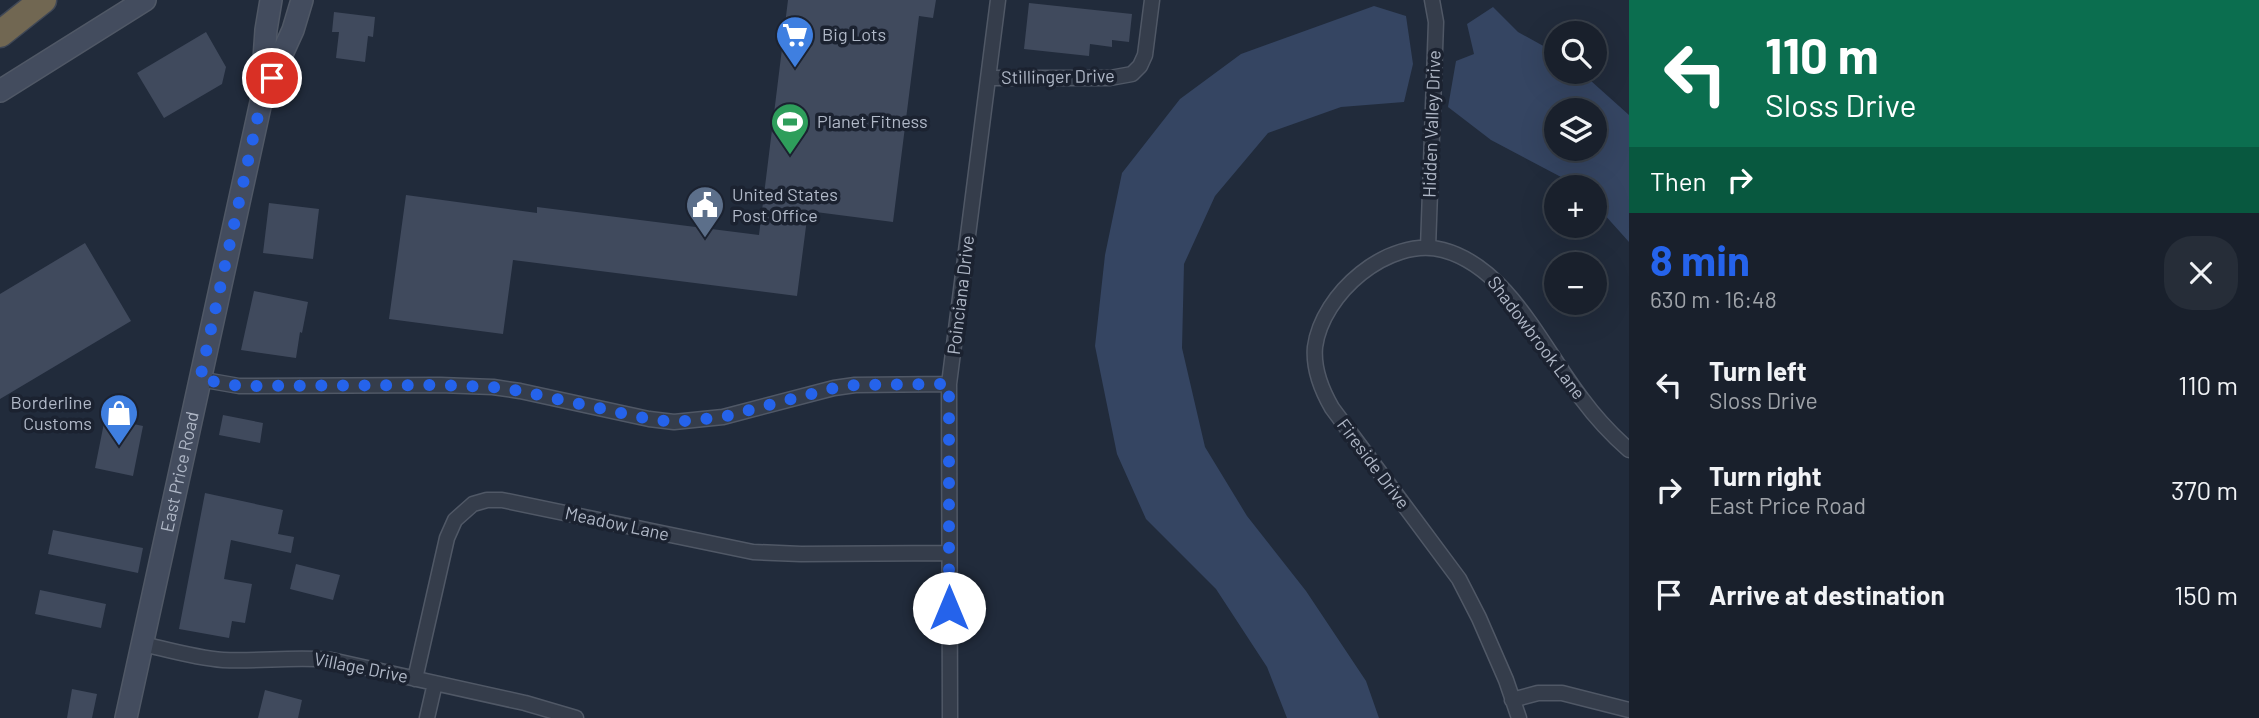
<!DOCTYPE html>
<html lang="en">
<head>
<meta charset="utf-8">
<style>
	:root { --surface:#19202c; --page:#262d38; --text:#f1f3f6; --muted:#9fa3a9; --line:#373e48; --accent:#2563eb }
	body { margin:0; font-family:Barlow,sans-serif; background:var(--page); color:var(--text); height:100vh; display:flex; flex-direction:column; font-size:26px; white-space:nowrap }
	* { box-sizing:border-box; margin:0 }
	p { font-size:23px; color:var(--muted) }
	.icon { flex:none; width:38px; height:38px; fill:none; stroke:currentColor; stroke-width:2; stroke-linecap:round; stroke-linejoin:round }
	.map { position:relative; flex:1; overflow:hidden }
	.drawer { display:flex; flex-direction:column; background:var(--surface); width:630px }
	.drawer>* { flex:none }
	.top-card { background:#0b6e4f; color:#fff; overflow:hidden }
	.buttons { position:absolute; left:1544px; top:21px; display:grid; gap:14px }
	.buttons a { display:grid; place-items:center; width:63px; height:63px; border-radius:50%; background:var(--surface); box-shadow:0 7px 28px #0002,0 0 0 2px var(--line); font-size:35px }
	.pin { position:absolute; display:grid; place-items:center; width:60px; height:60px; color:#fff; margin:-30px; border:4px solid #fff; border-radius:50%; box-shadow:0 2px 7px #0007 }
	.me { position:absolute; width:77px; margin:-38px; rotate:0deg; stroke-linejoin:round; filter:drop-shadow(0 0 5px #0008) }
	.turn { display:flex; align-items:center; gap:24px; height:147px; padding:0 21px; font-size:32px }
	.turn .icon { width:91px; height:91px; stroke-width:2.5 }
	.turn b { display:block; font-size:49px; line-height:60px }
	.then { display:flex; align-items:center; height:66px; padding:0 21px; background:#0003; gap:14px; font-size:26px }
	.round { display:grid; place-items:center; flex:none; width:74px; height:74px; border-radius:28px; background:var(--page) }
	.head { display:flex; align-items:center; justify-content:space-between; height:119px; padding:0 21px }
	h1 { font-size:42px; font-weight:700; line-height:52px; color:var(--accent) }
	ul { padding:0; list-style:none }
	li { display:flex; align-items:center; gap:21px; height:105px; padding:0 21px }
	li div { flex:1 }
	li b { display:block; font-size:26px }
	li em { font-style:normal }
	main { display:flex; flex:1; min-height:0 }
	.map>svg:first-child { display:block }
	.water { fill:#354562; fill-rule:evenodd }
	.building { fill:#404a5d }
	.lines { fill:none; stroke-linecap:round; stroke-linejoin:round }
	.minor-casing { stroke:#505866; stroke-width:17 }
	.secondary-casing { stroke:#505866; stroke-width:24 }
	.motorway-casing { stroke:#404856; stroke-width:29 }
	.minor { stroke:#353d4b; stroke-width:14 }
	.secondary { stroke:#434c5e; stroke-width:21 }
	.motorway { stroke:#716752; stroke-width:26 }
	.route { stroke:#2563eb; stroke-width:12; stroke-dasharray:0 21.6 }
	.labels { text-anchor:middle; stroke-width:7; stroke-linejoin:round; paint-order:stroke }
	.poi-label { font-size:18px; fill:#b0b8c7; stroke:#1b2230; text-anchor:start }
	.street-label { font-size:18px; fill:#b0b8c7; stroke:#1b2230 }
</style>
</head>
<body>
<main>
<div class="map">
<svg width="1629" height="718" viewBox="0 0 1629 718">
	<rect width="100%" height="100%" fill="#212b3b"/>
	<!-- water -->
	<path class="water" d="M 1374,6 L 1406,16 L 1413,64 L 1404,102 L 1341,107 L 1268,133 L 1215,196 L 1184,264 L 1182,348 L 1205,447 L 1247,516 L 1306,591 L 1366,681 L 1379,718 L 1287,718 L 1267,667 L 1216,589 L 1146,519 L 1117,454 L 1095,346 L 1105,255 L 1122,173 L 1180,99 L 1241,54 Z
		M 1493,7 L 1518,32 L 1556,53 L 1556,72 L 1581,72 L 1629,115 L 1629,242 L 1594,203 L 1594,187 L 1580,187 L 1491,140 L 1448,107 L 1456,61 L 1474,54 L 1467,24 ZM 1556,110 L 1594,110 L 1594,149 L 1556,149 Z"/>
	<!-- building -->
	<path class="building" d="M 788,0 L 936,0 L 933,18 L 919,16 L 893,222 L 808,211 L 797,296 L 513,260 L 503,334 L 389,319 L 406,195 L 537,213 L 537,207 L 759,235 Z
		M 1029,3 L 1132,14 L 1129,42 L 1112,40 L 1112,47 L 1090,44 L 1089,56 L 1024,49 Z
		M 334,12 L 375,17 L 373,37 L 368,36 L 365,62 L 336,58 L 339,32 L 332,32 Z
		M 206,32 L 226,67 L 222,84 L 164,118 L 137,73 Z
		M 269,203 L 319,209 L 313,259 L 263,253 Z
		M 85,243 L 131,321 L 0,399 L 0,294 Z
		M 254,291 L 308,302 L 302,333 L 300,332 L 296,358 L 241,350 Z
		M 223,415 L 263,423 L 260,443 L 219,435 Z
		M 105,418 L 143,426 L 133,476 L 95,468 Z
		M 205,493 L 283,510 L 278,534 L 294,537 L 291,553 L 231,540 L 224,579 L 252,584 L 245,623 L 232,621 L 229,638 L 179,629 Z
		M 53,530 L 143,548 L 138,573 L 48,554 Z
		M 296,564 L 340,575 L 333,600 L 290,589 Z
		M 40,590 L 106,604 L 101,628 L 35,614 Z
		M 72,689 L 97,694 L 92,718 L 67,718 Z
		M 265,690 L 302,700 L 298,718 L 258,718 Z"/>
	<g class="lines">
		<defs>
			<path id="minor" d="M 989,78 L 1110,78 L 1132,74 L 1140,66 L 1145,55 L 1152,0
				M 1428,248 L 1436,22 L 1432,0
				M 199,379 L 239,386 L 440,385 L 493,387 L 520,391 L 649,419 L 674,422 L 723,417 L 834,388 L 855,385 L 949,384
				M 143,644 C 169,650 196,658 223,660 C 259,662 295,656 331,660 L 525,703 L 576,718
				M 415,679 L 447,538 L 455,520 L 473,504 L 487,500 L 502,500 L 753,552 L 801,554 L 949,553
				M 1512,700 L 1538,693 L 1562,693 L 1629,710
				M 427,718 L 435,683
				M 950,718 L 949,384 L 998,0
				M 1519,718 L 1506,680 L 1479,618 L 1459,579 L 1332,408 C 1321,389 1313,369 1315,347 C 1322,294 1388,236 1443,250 C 1508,267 1543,349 1582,399 C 1596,418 1612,435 1629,450"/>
			<g id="secondary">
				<path d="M 267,87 L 293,30 L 302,0"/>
				<path d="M 0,91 L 145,0"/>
				<path id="s1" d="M 126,718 L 261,102 L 266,30 L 271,0"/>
			</g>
			<path id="motorway" d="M 0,34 L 43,0"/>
		</defs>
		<!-- minor casing -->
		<use href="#minor" class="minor-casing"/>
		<!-- secondary casing -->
		<use href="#secondary" class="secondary-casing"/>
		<!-- motorway casing -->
		<use href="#motorway" class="motorway-casing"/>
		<!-- minor -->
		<use href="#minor" class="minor"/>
		<!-- secondary -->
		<use href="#secondary" class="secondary"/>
		<!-- motorway -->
		<use href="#motorway" class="motorway"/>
	</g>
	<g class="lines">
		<!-- route -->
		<path class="route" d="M 272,78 L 261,102 L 200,379 L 239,386 L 440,385 L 493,387 L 520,391 L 649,419 L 674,422 L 723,417 L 834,388 L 855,385 L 949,384 L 949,608"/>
	</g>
	<!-- icons -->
	<defs>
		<symbol id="supermarket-pin" viewBox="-11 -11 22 30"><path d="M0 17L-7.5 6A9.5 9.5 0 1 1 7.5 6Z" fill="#3f7fe0" stroke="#1b2230"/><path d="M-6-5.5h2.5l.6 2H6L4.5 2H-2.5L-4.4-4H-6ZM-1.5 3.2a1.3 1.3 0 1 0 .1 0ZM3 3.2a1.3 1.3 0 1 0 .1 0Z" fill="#fff"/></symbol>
		<symbol id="stadium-pin" viewBox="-11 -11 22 30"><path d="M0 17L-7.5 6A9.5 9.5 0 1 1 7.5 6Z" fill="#2e9e5b" stroke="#1b2230"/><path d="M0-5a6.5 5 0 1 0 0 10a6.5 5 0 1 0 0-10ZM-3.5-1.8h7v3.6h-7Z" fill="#fff"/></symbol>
		<symbol id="civic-pin" viewBox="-11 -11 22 30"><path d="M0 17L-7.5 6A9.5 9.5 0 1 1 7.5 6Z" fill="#5c6f8a" stroke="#1b2230"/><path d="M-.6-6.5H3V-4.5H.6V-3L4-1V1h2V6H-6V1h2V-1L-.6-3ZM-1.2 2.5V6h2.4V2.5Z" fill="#fff"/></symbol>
		<symbol id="shop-pin" viewBox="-11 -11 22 30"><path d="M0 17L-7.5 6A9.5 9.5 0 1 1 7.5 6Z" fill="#3f7fe0" stroke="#1b2230"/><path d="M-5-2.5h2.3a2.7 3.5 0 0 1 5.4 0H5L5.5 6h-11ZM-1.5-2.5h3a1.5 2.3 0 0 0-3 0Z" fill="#fff"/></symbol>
	</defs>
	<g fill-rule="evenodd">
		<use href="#supermarket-pin" x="773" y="13" width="44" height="60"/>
		<use href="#stadium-pin" x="768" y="100" width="44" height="60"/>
		<use href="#civic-pin" x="683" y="183" width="44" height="60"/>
		<use href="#shop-pin" x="97" y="391" width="44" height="60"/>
	</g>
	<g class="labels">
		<!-- poi labels -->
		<g class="poi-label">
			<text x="822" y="41">Big Lots</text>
			<text x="817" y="128">Planet Fitness</text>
			<text x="732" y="201">United States<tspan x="732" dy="21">Post Office</tspan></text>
			<text x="92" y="409" text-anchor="end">Borderline<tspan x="92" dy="21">Customs</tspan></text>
		</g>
		<!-- street labels -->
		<g class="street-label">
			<text transform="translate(1058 77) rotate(-1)" y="6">Stillinger Drive</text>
			<text transform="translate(1432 124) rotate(-88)" y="6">Hidden Valley Drive</text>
			<text transform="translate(961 295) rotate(-83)" y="6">Poinciana Drive</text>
			<text transform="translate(1536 338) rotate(53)" y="6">Shadowbrook Lane</text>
			<text transform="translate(1373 464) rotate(53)" y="6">Fireside Drive</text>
			<text dy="6" stroke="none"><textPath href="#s1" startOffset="252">East Price Road</textPath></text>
			<text transform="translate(617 524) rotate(12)" y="6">Meadow Lane</text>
			<text transform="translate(361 668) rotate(11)" y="6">Village Drive</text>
		</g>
	</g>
</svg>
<div class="buttons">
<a><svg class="icon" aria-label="search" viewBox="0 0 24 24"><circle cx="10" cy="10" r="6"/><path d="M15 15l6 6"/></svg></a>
<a><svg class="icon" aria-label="layers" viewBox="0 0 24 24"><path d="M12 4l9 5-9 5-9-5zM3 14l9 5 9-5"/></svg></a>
<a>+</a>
<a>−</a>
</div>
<div class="pin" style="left:272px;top:78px;background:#d93025"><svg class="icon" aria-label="arrive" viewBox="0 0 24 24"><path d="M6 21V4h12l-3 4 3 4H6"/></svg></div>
<svg class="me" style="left:949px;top:608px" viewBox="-20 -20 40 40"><circle r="19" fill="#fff"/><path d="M0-13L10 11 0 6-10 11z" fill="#2563eb"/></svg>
</div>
<section class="drawer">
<div class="top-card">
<div class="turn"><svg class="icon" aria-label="left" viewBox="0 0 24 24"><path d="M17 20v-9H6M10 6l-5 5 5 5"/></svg><div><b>110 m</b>Sloss Drive</div></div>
<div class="then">Then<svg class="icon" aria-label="right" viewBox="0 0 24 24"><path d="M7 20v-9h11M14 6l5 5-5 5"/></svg></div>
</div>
<div class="head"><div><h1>8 min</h1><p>630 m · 16:48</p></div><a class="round"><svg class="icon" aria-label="close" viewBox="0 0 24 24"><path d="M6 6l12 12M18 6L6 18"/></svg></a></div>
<ul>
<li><svg class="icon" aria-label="left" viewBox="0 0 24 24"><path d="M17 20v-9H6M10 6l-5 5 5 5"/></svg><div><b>Turn left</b><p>Sloss Drive</p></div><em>110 m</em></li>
<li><svg class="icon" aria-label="right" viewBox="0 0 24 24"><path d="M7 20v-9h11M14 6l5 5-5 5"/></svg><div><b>Turn right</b><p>East Price Road</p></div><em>370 m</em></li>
<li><svg class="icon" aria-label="arrive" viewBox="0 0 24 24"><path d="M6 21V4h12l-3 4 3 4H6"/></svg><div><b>Arrive at destination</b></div><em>150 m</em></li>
</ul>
</section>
</main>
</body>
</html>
